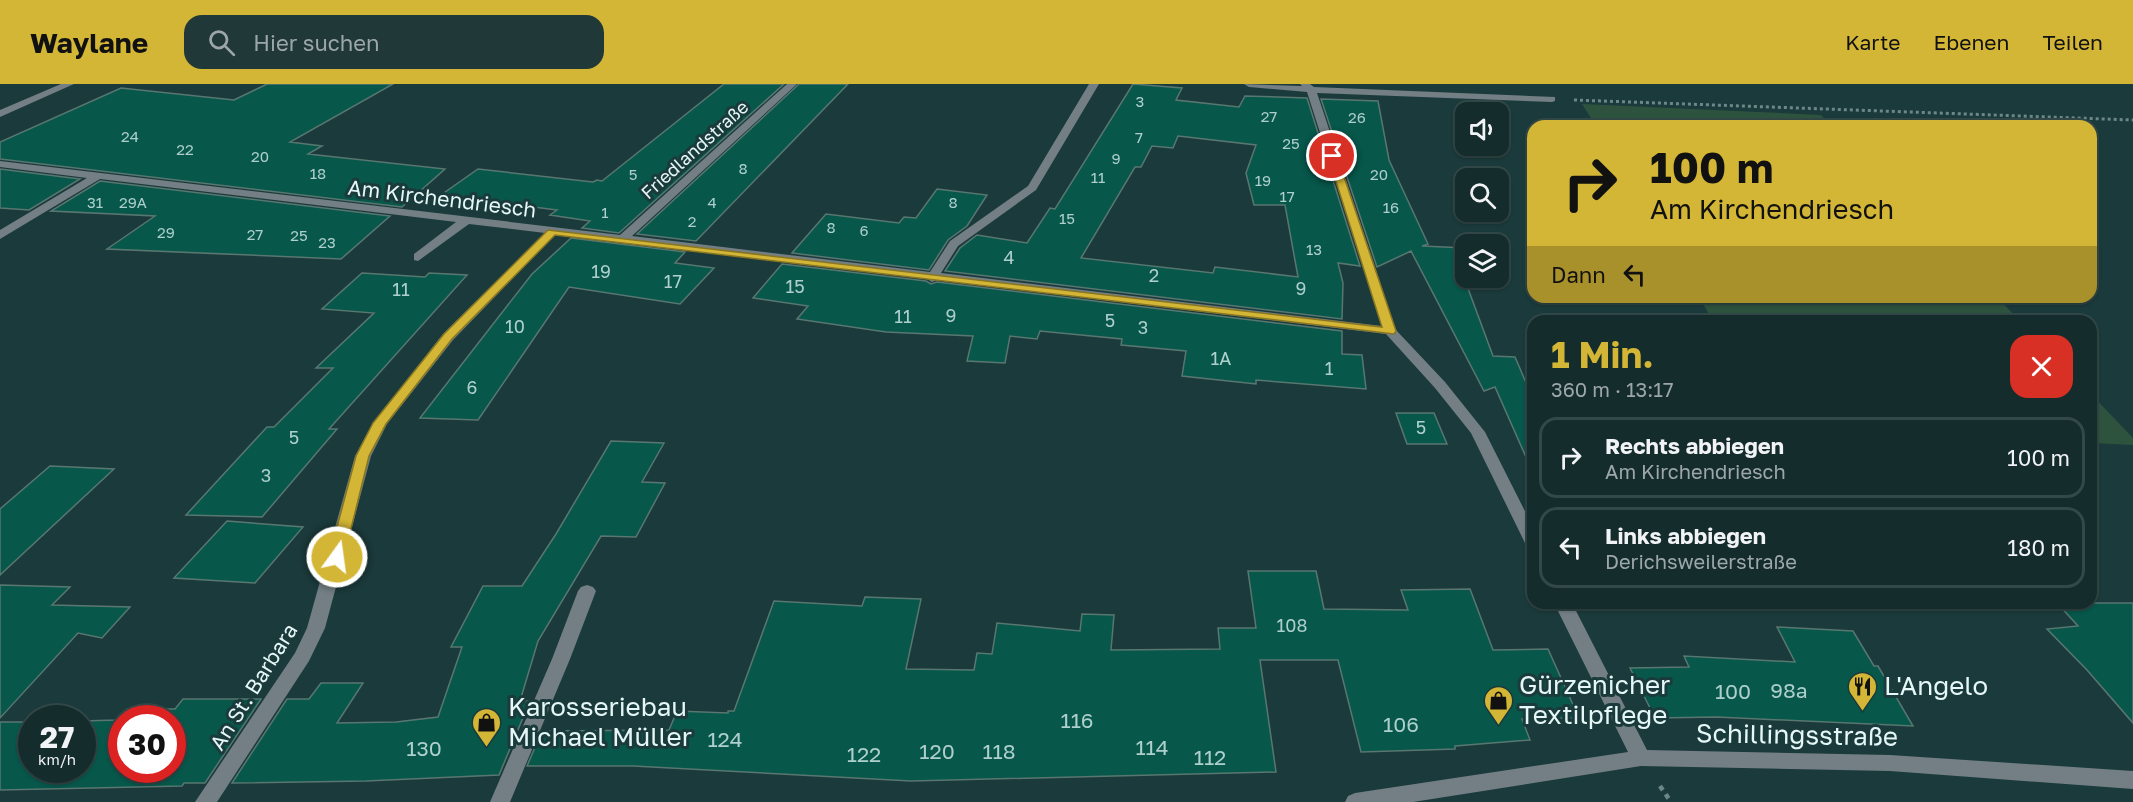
<!DOCTYPE html>
<html lang="de">
<head>
<meta charset="utf-8">
<style>
	:root { --surface:#142c2c; --page:#213838; --text:#f1f3f6; --muted:#9da7a9; --line:#334848; --accent:#d3b635 }
	body { margin:0; font-family:"Golos Text",sans-serif; background:var(--page); color:var(--text); height:100vh; display:flex; flex-direction:column; font-size:22px; white-space:nowrap }
	* { box-sizing:border-box; margin:0 }
	p { font-size:20px; color:var(--muted) }
	.icon { flex:none; width:33px; height:33px; fill:none; stroke:currentColor; stroke-width:2; stroke-linecap:round; stroke-linejoin:round }
	.map { position:relative; flex:1; overflow:hidden }
	.sheet { position:absolute; left:1527px; top:231px; width:570px; height:294px; display:flex; flex-direction:column; background:var(--surface); border-radius:18px; box-shadow:0 2px 4px #0004,0 0 0 2px var(--line) }
	.sheet>* { flex:none }
	.guide { position:absolute; left:1527px; top:36px; width:570px; height:183px; border-radius:18px; box-shadow:0 2px 4px #0004,0 0 0 2px var(--line); background:#d3b635; color:#111; overflow:hidden }
	.controls { position:absolute; left:1455px; top:18px; display:grid; gap:12px }
	.controls a { display:grid; place-items:center; width:54px; height:54px; border-radius:12px; background:var(--surface); box-shadow:0 2px 4px #0004,0 0 0 2px var(--line); font-size:30px }
	.speed { position:absolute; left:18px; top:621px; display:flex; gap:12px; font-size:30px; font-weight:700; text-align:center }
	.speed>* { display:grid; place-content:center; width:78px; height:78px; border-radius:50%; background:var(--surface); box-shadow:0 2px 4px #0004,0 0 0 2px var(--line); line-height:1 }
	.speed small { font-size:15px; font-weight:400 }
	.speed .limit { border:9px solid #d22; background:#fff; color:#111 }
	.pin { position:absolute; display:grid; place-items:center; width:51px; height:51px; color:#fff; margin:-26px; border:3px solid #fff; border-radius:50%; box-shadow:0 2px 6px #0007 }
	.me { position:absolute; width:66px; margin:-33px; rotate:14deg; stroke-linejoin:round; filter:drop-shadow(0 0 4px #0008) }
	.turn { display:flex; align-items:center; gap:21px; height:126px; padding:0 24px; font-size:27px }
	.turn .icon { width:78px; height:78px; stroke-width:2.5 }
	.turn b { display:block; font-size:42px; line-height:51px }
	.then { display:flex; align-items:center; height:57px; padding:0 24px; background:#0003; gap:12px; font-size:22px }
	.round { display:grid; place-items:center; flex:none; width:63px; height:63px; border-radius:18px; background:var(--page) }
	.summary { display:flex; align-items:center; justify-content:space-between; height:102px; padding:0 24px }
	h1 { font-size:36px; font-weight:700; line-height:45px; color:var(--accent) }
	ul { padding:0; list-style:none }
	li { display:flex; align-items:center; gap:18px; height:81px; margin:0 12px 9px; padding:0 12px; border:3px solid var(--line); border-radius:18px }
	li div { flex:1 }
	li b { display:block; font-size:22px }
	li em { font-style:normal }
	header { display:flex; align-items:center; gap:36px; box-sizing:border-box; height:84px; padding:0 30px; background:var(--accent); color:#111 }
	header strong { font-size:28px }
	nav { display:flex; gap:33px; margin-inline-start:auto; font-size:21px }
	.search { width:420px; height:54px; background:var(--page); display:flex; align-items:center; gap:15px; box-sizing:border-box; padding:0 21px; border-radius:18px; color:var(--muted); font-size:22px }
	.map>svg:first-child { display:block }
	.green { fill:#2d533e }
	.building { fill:#07574b; stroke:#597770; stroke-width:1.5; fill-rule:evenodd }
	.lines { fill:none; stroke-linecap:round; stroke-linejoin:round }
	.path-far1 { stroke:#6d8788; stroke-width:3; stroke-dasharray:3 3; stroke-linecap:butt }
	.path { stroke:#6d8788; stroke-width:4.5; stroke-dasharray:5 5; stroke-linecap:butt }
	.minor { fill:#737f84; fill-rule:evenodd }
	.route { fill:#d3b635; stroke:#897622; stroke-width:1.5 }
	.labels { text-anchor:middle; stroke-width:6; stroke-linejoin:round; paint-order:stroke }
	.far-number-label { font-size:15px; fill:#aecfcc }
	.far-street-label { font-size:18px; fill:#e5f7f7; stroke:#1b3a3b }
	.number-label { font-size:18px; fill:#aecfcc }
	.street-label { font-size:21px; fill:#e5f7f7; stroke:#1b3a3b }
	.near-number-label { font-size:21px; fill:#aecfcc }
	.near-poi-label { font-size:26px; fill:#e5f7f7; stroke:#1b3a3b; text-anchor:start }
	.near-street-label { font-size:26px; fill:#e5f7f7; stroke:#1b3a3b }
</style>
</head>
<body>
<header>
<strong>Waylane</strong>
<div class="search"><svg class="icon" aria-label="search" viewBox="0 0 24 24"><circle cx="10" cy="10" r="6"/><path d="M15 15l6 6"/></svg>Hier suchen</div>
<nav><a>Karte</a><a>Ebenen</a><a>Teilen</a></nav>
</header>
<div class="map">
<svg width="2133" height="718" viewBox="0 0 2133 718">
	<rect width="100%" height="100%" fill="#1b3a3b"/>
	<!-- green -->
	<path class="green" d="M 1582,20 L 1821,31 L 1832,42 L 1596,42 Z
		M 1699,213 L 1997,213 L 2020,237 L 1713,237 Z
		M 2091,310 L 2133,354 L 2133,361 L 2091,359 Z"/>
	<!-- building -->
	<path class="building" d="M 267,0 L 393,0 L 290,58 L 322,62 L 308,70 L 445,85 L 402,123 L 0,75 L 0,58 L 121,4 L 234,16 Z
		M 724,0 L 784,0 L 619,149 L 582,144 L 590,137 L 550,131 L 557,126 L 441,111 L 478,85 L 593,98 L 597,96 L 602,97 Z
		M 799,0 L 848,0 L 696,157 L 637,150 Z
		M 1133,0 L 1182,4 L 1176,16 L 1239,23 L 1245,12 L 1307,14 L 1360,182 L 1338,179 L 1343,199 L 1342,235 L 945,187 L 960,164 L 977,151 L 1027,159 L 1050,124 L 1055,125 ZM 1178,52 L 1256,61 L 1246,89 L 1254,121 L 1285,121 L 1298,193 L 1215,183 L 1213,189 L 1081,174 L 1135,83 L 1141,83 L 1152,62 L 1173,64 Z
		M 1321,15 L 1378,17 L 1389,76 L 1428,160 L 1422,162 L 1466,164 L 1466,199 L 1493,272 L 1515,273 L 1533,315 L 1533,389 L 1495,303 L 1484,307 L 1411,167 L 1377,183 Z
		M 0,85 L 80,95 L 29,126 L 0,124 Z
		M 100,97 L 390,132 L 341,175 L 107,165 L 155,132 L 51,127 Z
		M 937,105 L 987,111 L 967,142 L 948,156 L 929,186 L 792,169 L 826,130 L 899,139 L 904,133 L 916,134 Z
		M 571,154 L 685,168 L 675,179 L 714,184 L 680,220 L 569,203 L 478,336 L 420,334 L 532,190 Z
		M 782,180 L 926,197 L 931,200 L 937,198 L 1342,247 L 1342,270 L 1362,271 L 1366,305 L 1256,296 L 1256,300 L 1182,292 L 1186,267 L 1121,261 L 1122,255 L 1040,247 L 1037,255 L 1010,252 L 1005,279 L 967,277 L 973,252 L 886,248 L 797,235 L 808,222 L 753,214 Z
		M 362,189 L 425,193 L 429,189 L 467,191 L 329,345 L 337,345 L 262,433 L 186,431 L 267,343 L 274,343 L 333,284 L 316,284 L 374,229 L 322,225 Z
		M 1396,329 L 1434,329 L 1447,360 L 1407,360 Z
		M 611,357 L 664,359 L 642,398 L 665,399 L 636,453 L 601,452 L 538,557 L 520,617 L 530,617 L 499,691 L 366,697 L 232,699 L 287,615 L 309,615 L 321,599 L 363,599 L 337,639 L 396,638 L 438,633 L 462,563 L 451,563 L 483,502 L 522,502 L 556,450 Z
		M 50,382 L 114,385 L 0,491 L 0,425 Z
		M 227,437 L 303,443 L 255,499 L 174,494 Z
		M 1248,487 L 1316,487 L 1324,525 L 1408,526 L 1401,506 L 1470,505 L 1493,566 L 1548,565 L 1579,634 L 1522,635 L 1530,656 L 1455,662 L 1455,665 L 1361,668 L 1338,576 L 1260,576 L 1276,688 L 911,697 L 633,682 L 527,682 L 542,647 L 669,646 L 677,627 L 728,629 L 728,627 L 734,627 L 774,517 L 862,522 L 865,513 L 921,515 L 906,585 L 974,586 L 977,569 L 992,570 L 997,539 L 1080,547 L 1082,530 L 1114,531 L 1111,566 L 1220,565 L 1218,544 L 1256,544 Z
		M 0,501 L 70,503 L 52,521 L 130,523 L 102,554 L 78,549 L 0,634 Z
		M 2057,519 L 2133,519 L 2133,639 L 2087,586 L 2047,545 L 2078,542 Z
		M 1777,543 L 1853,547 L 1874,582 L 1878,582 L 1913,642 L 1717,633 L 1655,634 L 1630,584 L 1689,583 L 1684,572 L 1795,578 Z
		M 183,615 L 261,615 L 205,699 L 184,699 L 182,702 L 0,706 L 0,638 L 32,638 L 32,686 L 82,686 L 82,637 L 117,636 L 127,625 L 175,625 ZM 122,634 L 172,634 L 172,686 L 122,686 Z"/>
	<g class="lines">
		<!-- path-far1 -->
		<path class="path-far1" d="M 1574,16 L 2133,36"/>
		<!-- path -->
		<path class="path" d="M 1660,702 L 1671,718"/>
		<!-- minor -->
		<path class="minor" d="M 61,0 L 74,0 L 0,33 L 0,26 Z
			M 787,0 L 797,0 L 632,152 L 930,188 L 950,157 L 1028,102 L 1089,0 L 1099,0 L 1036,106 L 958,162 L 941,189 L 1382,242 L 1307,8 L 1249,3 L 1244,0 L 1302,2 L 1300,0 L 1310,0 L 1314,3 L 1555,13 L 1555,17 L 1552,18 L 1317,9 L 1396,246 L 1445,298 L 1485,348 L 1533,443 L 1533,465 L 1527,463 L 1525,459 L 1471,349 L 1435,304 L 1386,250 L 937,196 L 932,198 L 927,195 L 556,150 L 453,256 L 387,340 L 371,372 L 325,544 L 309,577 L 217,718 L 195,718 L 295,569 L 307,544 L 355,372 L 373,339 L 443,250 L 545,149 L 469,140 L 418,177 L 414,176 L 414,170 L 456,138 L 100,95 L 0,155 L 0,146 L 87,94 L 0,83 L 0,77 L 620,151 Z
			M 587,501 L 593,503 L 596,507 L 570,575 L 510,718 L 490,718 L 552,575 L 578,507 L 581,503 Z
			M 1554,519 L 1572,519 L 1647,666 L 1890,671 L 2133,687 L 2133,705 L 1890,687 L 1641,682 L 1413,718 L 1345,718 L 1348,712 L 1355,709 L 1628,668 Z"/>
	</g>
	<!-- route -->
	<path class="route" d="M 1332,69 L 1337,72 L 1396,247 L 1394,250 L 555,151 L 452,255 L 386,340 L 369,372 L 344,473 L 342,477 L 331,477 L 329,473 L 356,372 L 373,339 L 444,250 L 548,146 L 1382,243 L 1328,72 Z"/>
	<!-- icons -->
	<defs>
		<symbol id="restaurant-pin" viewBox="-11 -11 22 30"><path d="M0 17L-7.5 6A9.5 9.5 0 1 1 7.5 6Z" fill="#d3b635" stroke="#1b3a3b"/><path d="M-5-6h1v4h1v-4h1v4h1v-4h1v5L-1.5 .5V6h-2V.5L-5-1ZM5-6V6H3V1.5H1.5Q1.5-4 5-6Z" fill="#111"/></symbol>
		<symbol id="shop-pin" viewBox="-11 -11 22 30"><path d="M0 17L-7.5 6A9.5 9.5 0 1 1 7.5 6Z" fill="#d3b635" stroke="#1b3a3b"/><path d="M-5-2.5h2.3a2.7 3.5 0 0 1 5.4 0H5L5.5 6h-11ZM-1.5-2.5h3a1.5 2.3 0 0 0-3 0Z" fill="#111"/></symbol>
	</defs>
	<g fill-rule="evenodd">
		<use href="#restaurant-pin" x="1846" y="586" width="33" height="45"/>
		<use href="#shop-pin" x="1482" y="600" width="33" height="45"/>
		<use href="#shop-pin" x="470" y="622" width="33" height="45"/>
	</g>
	<g class="labels">
		<!-- far-number labels -->
		<g class="far-number-label">
			<text x="1140" y="23">3</text>
			<text x="1269" y="38">27</text>
			<text x="1357" y="39">26</text>
			<text x="130" y="58">24</text>
			<text x="1139" y="59">7</text>
			<text x="1291" y="65">25</text>
			<text x="185" y="71">22</text>
			<text x="260" y="78">20</text>
			<text x="1116" y="80">9</text>
			<text x="743" y="90">8</text>
			<text x="318" y="95">18</text>
			<text x="633" y="96">5</text>
			<text x="1379" y="96">20</text>
			<text x="1098" y="99">11</text>
			<text x="1263" y="102">19</text>
			<text x="1287" y="118">17</text>
			<text x="95" y="124">31</text>
			<text x="133" y="124">29A</text>
			<text x="712" y="124">4</text>
			<text x="953" y="124">8</text>
			<text x="1391" y="129">16</text>
			<text x="605" y="134">1</text>
			<text x="1067" y="140">15</text>
			<text x="692" y="143">2</text>
			<text x="831" y="149">8</text>
			<text x="864" y="152">6</text>
			<text x="166" y="154">29</text>
			<text x="255" y="156">27</text>
			<text x="299" y="157">25</text>
			<text x="327" y="164">23</text>
			<text x="1314" y="171">13</text>
		</g>
		<!-- far-street labels -->
		<g class="far-street-label">
			<text transform="translate(695 66) rotate(-42)" y="6">Friedlandstraße</text>
		</g>
		<!-- number labels -->
		<g class="number-label">
			<text x="1009" y="180">4</text>
			<text x="601" y="194">19</text>
			<text x="1154" y="198">2</text>
			<text x="673" y="204">17</text>
			<text x="795" y="209">15</text>
			<text x="1301" y="211">9</text>
			<text x="401" y="212">11</text>
			<text x="951" y="238">9</text>
			<text x="903" y="239">11</text>
			<text x="1110" y="243">5</text>
			<text x="515" y="249">10</text>
			<text x="1143" y="250">3</text>
			<text x="1221" y="281">1A</text>
			<text x="1329" y="291">1</text>
			<text x="472" y="310">6</text>
			<text x="1421" y="350">5</text>
			<text x="294" y="360">5</text>
			<text x="266" y="398">3</text>
			<text x="1292" y="548">108</text>
		</g>
		<!-- street labels -->
		<g class="street-label">
			<text transform="translate(442 115) rotate(7)" y="7">Am Kirchendriesch</text>
			<text transform="translate(254 603) rotate(-58)" y="7">An St. Barbara</text>
		</g>
		<!-- near-number labels -->
		<g class="near-number-label">
			<text x="1789" y="614">98a</text>
			<text x="1733" y="615">100</text>
			<text x="1077" y="644">116</text>
			<text x="1401" y="648">106</text>
			<text x="725" y="663">124</text>
			<text x="1152" y="671">114</text>
			<text x="424" y="672">130</text>
			<text x="937" y="675">120</text>
			<text x="999" y="675">118</text>
			<text x="864" y="678">122</text>
			<text x="1210" y="681">112</text>
		</g>
		<!-- near-poi labels -->
		<g class="near-poi-label">
			<text x="1519" y="610">Gürzenicher<tspan x="1519" dy="30">Textilpflege</tspan></text>
			<text x="1884" y="611">L'Angelo</text>
			<text x="508" y="632">Karosseriebau<tspan x="508" dy="30">Michael Müller</tspan></text>
		</g>
		<!-- near-street labels -->
		<g class="near-street-label">
			<text transform="translate(1797 651) rotate(1)" y="9">Schillingsstraße</text>
		</g>
	</g>
</svg>
<div class="controls">
<a><svg class="icon" aria-label="sound" viewBox="0 0 24 24"><path d="M4 9h4l5-4v14l-5-4H4zM17 9q2 3 0 6"/></svg></a>
<a><svg class="icon" aria-label="search" viewBox="0 0 24 24"><circle cx="10" cy="10" r="6"/><path d="M15 15l6 6"/></svg></a>
<a><svg class="icon" aria-label="layers" viewBox="0 0 24 24"><path d="M12 4l9 5-9 5-9-5zM3 14l9 5 9-5"/></svg></a>
</div>
<div class="speed"><div>27<small>km/h</small></div><div class="limit">30</div></div>
<div class="pin" style="left:1332px;top:72px;background:#d93025"><svg class="icon" aria-label="arrive" viewBox="0 0 24 24"><path d="M6 21V4h12l-3 4 3 4H6"/></svg></div>
<svg class="me" style="left:337px;top:473px" viewBox="-20 -20 40 40"><circle r="17" fill="#d3b635" stroke="#fff" stroke-width="3"/><path d="M0-11L8 9 0 5-8 9z" fill="#fff"/></svg>
<div class="guide">
<div class="turn"><svg class="icon" aria-label="right" viewBox="0 0 24 24"><path d="M7 20v-9h11M14 6l5 5-5 5"/></svg><div><b>100 m</b>Am Kirchendriesch</div></div>
<div class="then">Dann<svg class="icon" aria-label="left" viewBox="0 0 24 24"><path d="M17 20v-9H6M10 6l-5 5 5 5"/></svg></div>
</div>
<section class="sheet">
<div class="summary"><div><h1>1 Min.</h1><p>360 m · 13:17</p></div><a class="round" style="background:#d93025;color:#fff"><svg class="icon" aria-label="close" viewBox="0 0 24 24"><path d="M6 6l12 12M18 6L6 18"/></svg></a></div>
<ul>
<li><svg class="icon" aria-label="right" viewBox="0 0 24 24"><path d="M7 20v-9h11M14 6l5 5-5 5"/></svg><div><b>Rechts abbiegen</b><p>Am Kirchendriesch</p></div><em>100 m</em></li>
<li><svg class="icon" aria-label="left" viewBox="0 0 24 24"><path d="M17 20v-9H6M10 6l-5 5 5 5"/></svg><div><b>Links abbiegen</b><p>Derichsweilerstraße</p></div><em>180 m</em></li>
</ul>
</section>
</div>
</body>
</html>
